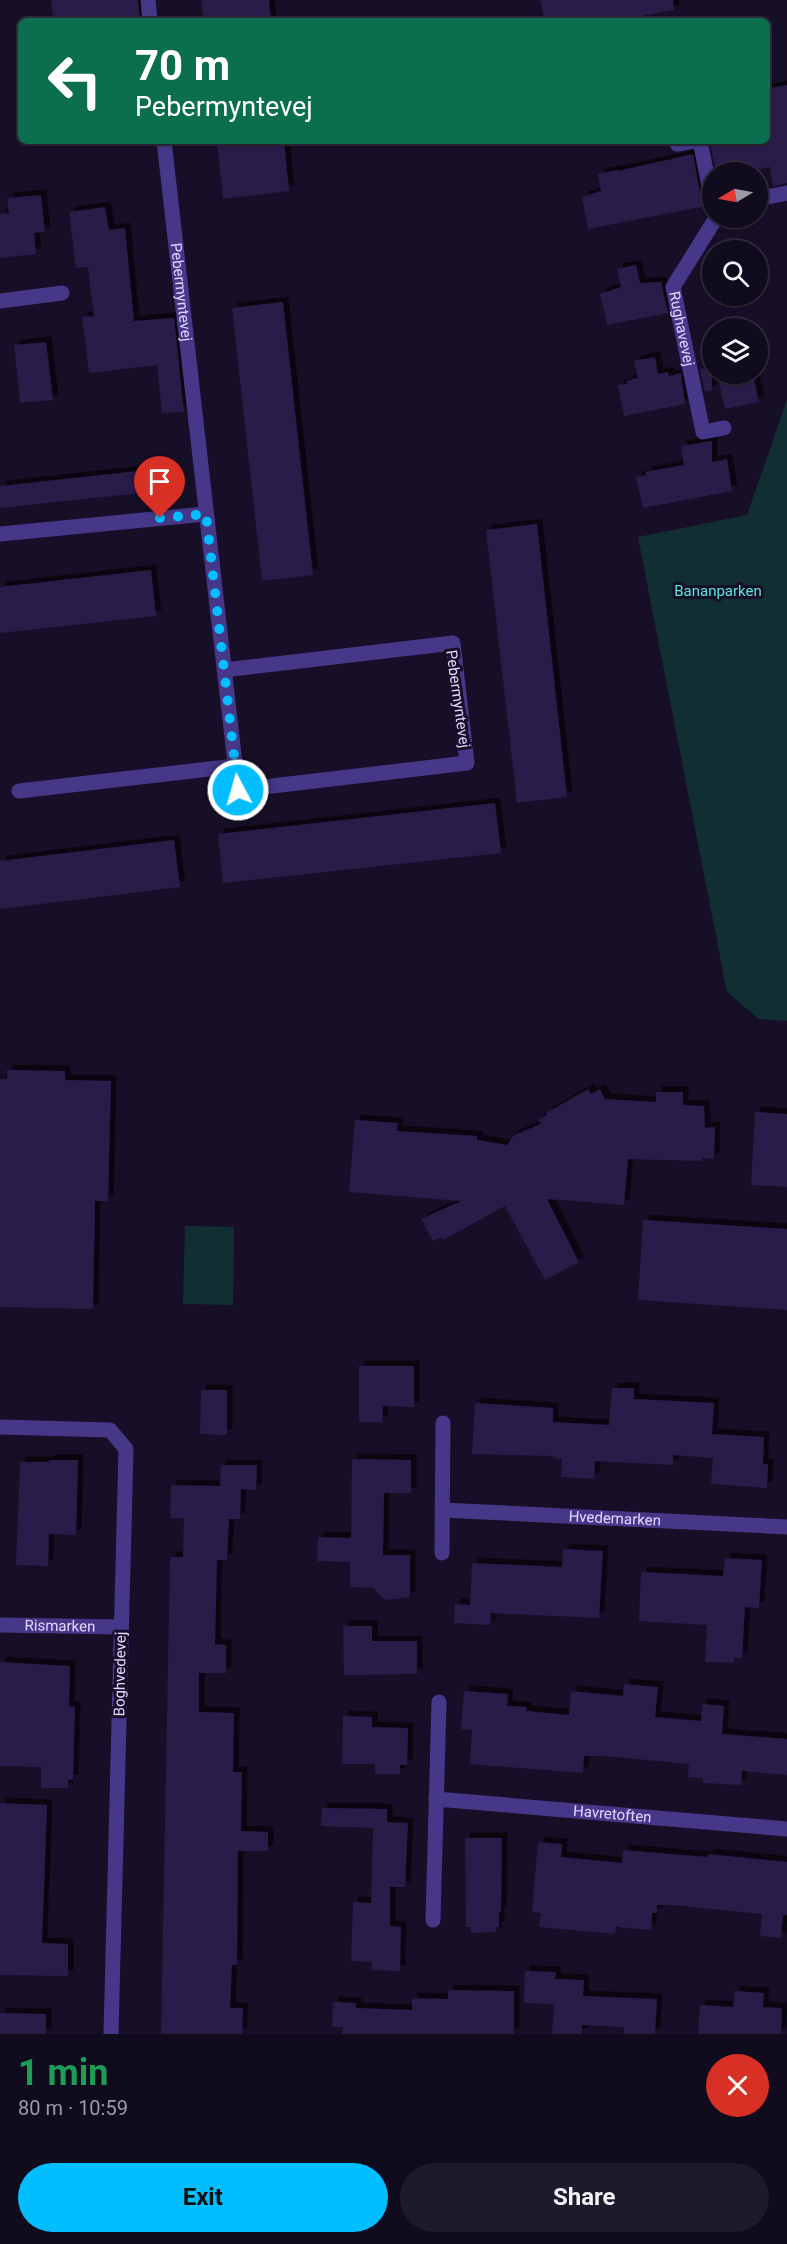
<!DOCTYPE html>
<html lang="en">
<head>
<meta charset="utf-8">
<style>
	:root { --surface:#110b1e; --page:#1e192b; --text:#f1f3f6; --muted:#9c9ba4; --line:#302b3c; --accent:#02beff }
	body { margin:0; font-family:Roboto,sans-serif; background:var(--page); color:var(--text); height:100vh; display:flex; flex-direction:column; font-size:22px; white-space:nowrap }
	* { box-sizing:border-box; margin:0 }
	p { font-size:20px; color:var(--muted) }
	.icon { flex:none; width:33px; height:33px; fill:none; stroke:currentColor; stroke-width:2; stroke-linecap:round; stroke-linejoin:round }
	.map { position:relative; height:2034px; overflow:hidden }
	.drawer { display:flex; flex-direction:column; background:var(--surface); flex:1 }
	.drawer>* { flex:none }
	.guide { position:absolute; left:18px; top:18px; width:752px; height:126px; border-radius:9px; box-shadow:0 2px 4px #0004,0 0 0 2px var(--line); background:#0b6e4f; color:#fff; overflow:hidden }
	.needle { width:39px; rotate:260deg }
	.buttons { position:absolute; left:702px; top:162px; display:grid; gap:12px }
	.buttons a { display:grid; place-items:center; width:66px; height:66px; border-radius:50%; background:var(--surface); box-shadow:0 2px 4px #0004,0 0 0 2px var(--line); font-size:30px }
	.pin { position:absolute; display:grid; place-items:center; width:51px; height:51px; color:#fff; margin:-62px -26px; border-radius:50% 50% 50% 0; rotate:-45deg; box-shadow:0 0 6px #0007 }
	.pin .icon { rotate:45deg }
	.me { position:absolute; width:66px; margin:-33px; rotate:354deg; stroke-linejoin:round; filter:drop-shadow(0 0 4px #0008) }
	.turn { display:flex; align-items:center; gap:21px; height:126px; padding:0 18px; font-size:27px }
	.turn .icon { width:78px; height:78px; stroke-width:2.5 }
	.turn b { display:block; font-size:42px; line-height:51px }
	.round { display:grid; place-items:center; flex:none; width:63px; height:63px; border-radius:32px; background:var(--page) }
	.summary { display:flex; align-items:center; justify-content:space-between; height:102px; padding:0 18px }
	h1 { font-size:36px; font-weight:700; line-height:45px; color:#1e9e55 }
	.cta { display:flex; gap:12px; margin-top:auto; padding:12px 18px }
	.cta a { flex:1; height:69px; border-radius:36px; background:var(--accent); color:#111; font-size:24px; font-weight:700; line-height:69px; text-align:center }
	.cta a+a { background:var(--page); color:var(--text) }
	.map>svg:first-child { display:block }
	.green { fill:#112f33 }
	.building { fill:#2b1a4a; filter:url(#shadow) }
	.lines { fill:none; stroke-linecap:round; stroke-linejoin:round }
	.minor { stroke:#473789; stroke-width:15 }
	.route { stroke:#02beff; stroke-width:10; stroke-dasharray:0 18 }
	.labels { text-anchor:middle; stroke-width:6; stroke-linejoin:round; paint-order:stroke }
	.street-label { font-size:15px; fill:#e1d6ff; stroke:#170f28 }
	.park-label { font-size:15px; fill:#5be6d8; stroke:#170f28 }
</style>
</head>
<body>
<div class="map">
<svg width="787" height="2034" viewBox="0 0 787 2034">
	<defs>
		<filter id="shadow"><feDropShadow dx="5.5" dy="-5.5" stdDeviation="0" flood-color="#0009"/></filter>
	</defs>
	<rect width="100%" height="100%" fill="#170f28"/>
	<!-- green -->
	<path class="green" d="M 787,400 L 787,1021 L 759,1019 L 727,992 L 638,537 L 747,515 Z
		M 185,1226 L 234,1227 L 233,1305 L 183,1304 Z"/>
	<!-- building -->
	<path class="building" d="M 51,0 L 138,0 L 140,21 L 54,21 Z
		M 201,0 L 269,0 L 271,21 L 204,21 Z
		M 540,0 L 673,0 L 674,10 L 616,21 L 545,21 Z
		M 787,85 L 787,183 L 773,186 L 770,167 L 742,172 L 716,172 L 710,143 L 766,141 L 766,89 Z
		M 217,141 L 284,141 L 289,191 L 223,199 Z
		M 693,154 L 700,193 L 706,206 L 588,229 L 582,197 L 601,191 L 598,174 L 618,170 L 618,171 Z
		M 41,195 L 45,232 L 34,233 L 36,254 L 0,258 L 0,214 L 9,213 L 7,198 Z
		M 105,207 L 109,230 L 125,228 L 134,321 L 174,318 L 184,412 L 162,413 L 157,365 L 89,373 L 82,317 L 94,316 L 88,267 L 76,268 L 69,212 Z
		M 636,265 L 640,283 L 661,282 L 668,313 L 607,325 L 600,294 L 621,287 L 617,269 Z
		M 283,302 L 313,575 L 262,581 L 232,308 Z
		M 46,342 L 53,400 L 20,403 L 14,345 Z
		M 655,357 L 658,374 L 668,372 L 669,376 L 681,373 L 685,404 L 624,416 L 618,385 L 627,384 L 626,381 L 638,378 L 634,361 Z
		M 712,367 L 712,390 L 705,392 L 700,369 Z
		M 717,374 L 753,374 L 759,402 L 725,409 Z
		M 712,441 L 712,462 L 727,459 L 732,491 L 643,508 L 636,477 L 646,475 L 645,472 L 684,465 L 681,446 Z
		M 147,470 L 150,492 L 0,508 L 0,486 Z
		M 537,524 L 567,797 L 517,803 L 486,530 Z
		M 151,570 L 156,616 L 0,633 L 0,587 Z
		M 495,803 L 501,853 L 223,883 L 218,834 Z
		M 174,840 L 180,887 L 0,909 L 0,861 Z
		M 7,1070 L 65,1071 L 65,1080 L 111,1081 L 108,1201 L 95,1201 L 93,1309 L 0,1307 L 0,1079 L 7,1079 Z
		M 588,1089 L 591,1094 L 600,1089 L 605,1099 L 656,1102 L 656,1092 L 683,1092 L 683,1105 L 704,1106 L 705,1128 L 715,1127 L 714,1159 L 702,1158 L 702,1161 L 628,1159 L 624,1205 L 547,1199 L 579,1262 L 545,1280 L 505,1206 L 443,1240 L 442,1237 L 433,1241 L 421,1219 L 461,1201 L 349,1192 L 355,1120 L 398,1123 L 397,1131 L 477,1136 L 477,1140 L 507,1145 L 514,1135 L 541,1124 L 538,1120 L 546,1116 L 546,1113 Z
		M 755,1112 L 787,1114 L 787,1187 L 751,1185 Z
		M 643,1220 L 787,1229 L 787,1310 L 638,1300 Z
		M 359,1366 L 414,1366 L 414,1407 L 383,1406 L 382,1422 L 359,1422 Z
		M 612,1388 L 634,1388 L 634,1399 L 714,1403 L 712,1434 L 764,1437 L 763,1464 L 768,1464 L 767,1488 L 711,1484 L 713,1458 L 673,1455 L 673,1465 L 595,1461 L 594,1479 L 561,1477 L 562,1459 L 553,1458 L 553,1456 L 472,1454 L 475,1403 L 553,1408 L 553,1422 L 609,1425 Z
		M 201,1390 L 227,1390 L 227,1435 L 200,1434 Z
		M 352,1459 L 411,1460 L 411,1493 L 384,1493 L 383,1555 L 410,1555 L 410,1597 L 385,1600 L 373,1588 L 350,1587 L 350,1562 L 317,1561 L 318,1537 L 351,1538 Z
		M 49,1460 L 78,1460 L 76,1535 L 49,1534 L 48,1566 L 16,1565 L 20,1462 L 49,1462 Z
		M 221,1465 L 257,1465 L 256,1490 L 241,1489 L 240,1519 L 229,1519 L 227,1560 L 217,1560 L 215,1644 L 226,1645 L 226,1673 L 199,1673 L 199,1712 L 234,1713 L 233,1772 L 242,1772 L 241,1831 L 268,1832 L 268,1851 L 238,1851 L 237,1965 L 232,1965 L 230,2008 L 243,2008 L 242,2034 L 161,2034 L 170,1557 L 183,1557 L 184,1518 L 170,1518 L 171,1485 L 220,1486 Z
		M 563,1549 L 603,1551 L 599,1618 L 491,1613 L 490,1625 L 454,1623 L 455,1604 L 470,1605 L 472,1563 L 562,1567 Z
		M 725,1558 L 762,1560 L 759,1608 L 745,1607 L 742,1658 L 734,1658 L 734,1663 L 705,1662 L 707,1625 L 639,1621 L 641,1572 L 723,1576 Z
		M 343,1626 L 372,1626 L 372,1641 L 417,1641 L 417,1674 L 344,1675 Z
		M 0,1662 L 70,1666 L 69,1706 L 75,1707 L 73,1780 L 68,1780 L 68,1788 L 41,1788 L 41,1767 L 0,1766 Z
		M 624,1684 L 658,1687 L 655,1717 L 701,1721 L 702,1704 L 724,1706 L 722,1734 L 787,1739 L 787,1775 L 742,1771 L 741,1785 L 703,1783 L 703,1778 L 688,1777 L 689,1764 L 604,1756 L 584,1756 L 583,1773 L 470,1764 L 472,1730 L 461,1729 L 464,1691 L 508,1694 L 507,1706 L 527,1707 L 526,1711 L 569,1715 L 571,1691 L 623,1696 Z
		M 343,1716 L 372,1717 L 372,1727 L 408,1728 L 407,1765 L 400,1765 L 400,1774 L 375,1774 L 375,1764 L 342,1764 Z
		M 0,1803 L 47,1805 L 42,1943 L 68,1944 L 68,1976 L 0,1975 Z
		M 322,1808 L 387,1809 L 387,1822 L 408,1823 L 405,1887 L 390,1887 L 390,1926 L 401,1927 L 400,1971 L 372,1970 L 372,1962 L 351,1961 L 353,1902 L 371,1903 L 373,1828 L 321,1826 Z
		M 465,1838 L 502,1838 L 501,1912 L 499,1912 L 499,1927 L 496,1927 L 496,1932 L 471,1933 L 471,1927 L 466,1927 Z
		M 538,1842 L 562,1844 L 561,1857 L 622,1863 L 623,1850 L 707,1857 L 708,1854 L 787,1862 L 787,1915 L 783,1915 L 781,1938 L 760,1936 L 762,1914 L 672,1905 L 657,1905 L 657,1913 L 652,1913 L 651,1930 L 616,1927 L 615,1934 L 539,1927 L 541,1913 L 532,1912 Z
		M 525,1971 L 556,1972 L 555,1979 L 584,1980 L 583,1996 L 657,1999 L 655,2034 L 624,2034 L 624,2027 L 582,2025 L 582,2034 L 552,2034 L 554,2004 L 524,2003 Z
		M 448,1990 L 514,1991 L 514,2034 L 342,2034 L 343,2027 L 332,2027 L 333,2002 L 356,2003 L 356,2008 L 412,2010 L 412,1998 L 448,1999 Z
		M 735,1991 L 764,1993 L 763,2007 L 782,2008 L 781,2034 L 698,2034 L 700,2005 L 733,2007 Z
		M 0,2013 L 46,2014 L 46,2034 L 0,2034 Z"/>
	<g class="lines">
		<!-- minor -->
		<g class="minor">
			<path d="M 148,0 L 150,21"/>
			<path id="s1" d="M 164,141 L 238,790 L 467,763 L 453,643 L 224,670"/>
			<path d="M 700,141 L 710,191 L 712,195"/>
			<path d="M 677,144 L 694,141"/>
			<path d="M 758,199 L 787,193"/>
			<path id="s2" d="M 716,218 L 673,287 L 703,432 L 724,428"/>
			<path d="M 0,301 L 62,293"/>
			<path d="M 0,534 L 205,514"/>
			<path d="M 19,791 L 235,766"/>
			<path d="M 0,1427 L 110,1430 L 126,1449 L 111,2034"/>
			<path id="s3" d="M 443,1510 L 787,1527"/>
			<path d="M 442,1553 L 443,1423"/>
			<path id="s4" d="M 0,1625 L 121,1627"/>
			<path id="s5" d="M 436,1799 L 787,1829"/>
			<path d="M 433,1920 L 439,1702"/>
		</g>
	</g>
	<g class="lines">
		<!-- route -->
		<path class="route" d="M 160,518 L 206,514 L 238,790"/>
	</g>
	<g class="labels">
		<!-- street labels -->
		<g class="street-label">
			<text dy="5" stroke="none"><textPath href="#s1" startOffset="152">Pebermyntevej</textPath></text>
			<text dy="5" stroke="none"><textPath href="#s2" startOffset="124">Rughavevej</textPath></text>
			<text transform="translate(458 699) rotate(82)" y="5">Pebermyntevej</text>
			<text dy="5" stroke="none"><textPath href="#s3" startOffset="172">Hvedemarken</textPath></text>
			<text dy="5" stroke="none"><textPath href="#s4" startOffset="60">Rismarken</textPath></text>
			<text transform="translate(120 1674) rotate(-89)" y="5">Boghvedevej</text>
			<text dy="5" stroke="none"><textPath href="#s5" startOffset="177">Havretoften</textPath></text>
		</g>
		<!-- park labels -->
		<g class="park-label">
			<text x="718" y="596">Bananparken</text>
		</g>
	</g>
</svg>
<div class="buttons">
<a><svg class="needle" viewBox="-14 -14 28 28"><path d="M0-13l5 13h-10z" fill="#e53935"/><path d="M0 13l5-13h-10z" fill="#9c9ba4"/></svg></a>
<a><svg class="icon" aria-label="search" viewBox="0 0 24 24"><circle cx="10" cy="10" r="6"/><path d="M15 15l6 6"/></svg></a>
<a><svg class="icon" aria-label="layers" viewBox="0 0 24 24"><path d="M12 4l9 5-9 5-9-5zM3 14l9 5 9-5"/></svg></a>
</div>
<div class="pin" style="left:160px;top:518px;background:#d93025"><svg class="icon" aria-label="arrive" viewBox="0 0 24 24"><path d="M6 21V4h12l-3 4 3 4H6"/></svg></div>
<svg class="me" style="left:238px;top:790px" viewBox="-20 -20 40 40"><circle r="17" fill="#02beff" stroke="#fff" stroke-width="3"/><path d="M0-11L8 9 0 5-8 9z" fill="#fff"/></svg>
<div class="guide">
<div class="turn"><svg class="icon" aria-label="left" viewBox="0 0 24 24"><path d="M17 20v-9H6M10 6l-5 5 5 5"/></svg><div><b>70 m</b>Pebermyntevej</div></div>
</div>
</div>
<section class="drawer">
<div class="summary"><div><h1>1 min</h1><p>80 m · 10:59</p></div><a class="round" style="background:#d93025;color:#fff"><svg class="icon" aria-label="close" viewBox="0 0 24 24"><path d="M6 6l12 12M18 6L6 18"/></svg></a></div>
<div class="cta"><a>Exit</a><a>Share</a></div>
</section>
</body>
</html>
